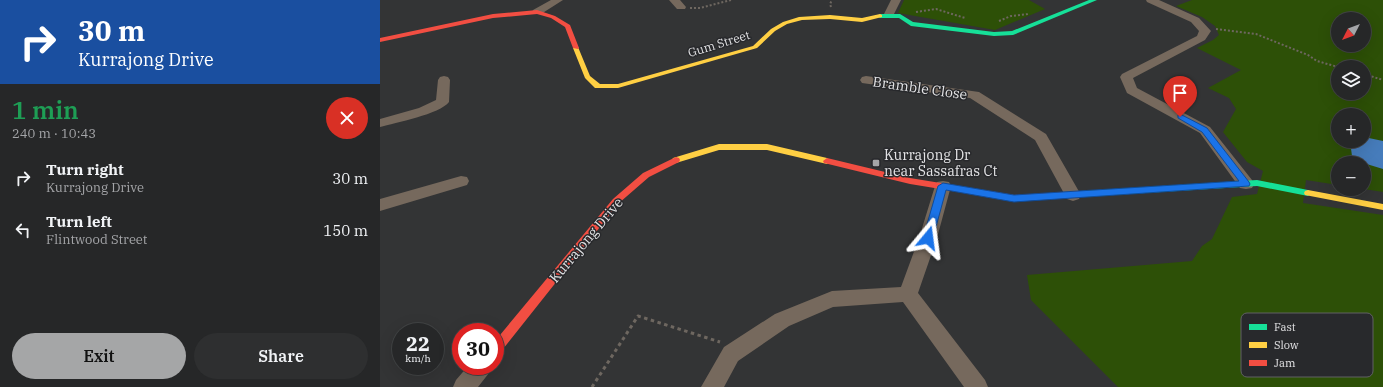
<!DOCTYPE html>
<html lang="en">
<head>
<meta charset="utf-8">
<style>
	:root { --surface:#262728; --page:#2e2f30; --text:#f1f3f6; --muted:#a4a5a8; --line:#424445; --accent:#a5a6a7 }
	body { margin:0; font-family:"IBM Plex Serif",serif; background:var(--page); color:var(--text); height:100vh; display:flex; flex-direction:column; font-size:15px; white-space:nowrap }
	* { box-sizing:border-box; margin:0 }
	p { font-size:13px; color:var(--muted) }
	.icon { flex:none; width:22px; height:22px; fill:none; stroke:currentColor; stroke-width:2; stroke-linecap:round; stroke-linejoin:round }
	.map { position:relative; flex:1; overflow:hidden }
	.panel { display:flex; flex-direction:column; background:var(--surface); width:380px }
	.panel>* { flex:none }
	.banner { background:#1a4fa0; color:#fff; overflow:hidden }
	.needle { width:26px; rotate:228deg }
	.fabs { position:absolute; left:951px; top:12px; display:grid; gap:8px }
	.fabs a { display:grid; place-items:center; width:40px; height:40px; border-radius:50%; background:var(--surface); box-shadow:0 4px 16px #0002,0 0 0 1px var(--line); font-size:20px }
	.speed { position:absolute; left:12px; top:323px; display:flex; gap:8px; font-size:20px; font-weight:700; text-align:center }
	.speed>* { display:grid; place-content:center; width:52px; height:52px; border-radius:50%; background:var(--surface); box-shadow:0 4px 16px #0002,0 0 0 1px var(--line); line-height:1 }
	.speed small { font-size:10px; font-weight:400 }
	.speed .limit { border:6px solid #d22; background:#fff; color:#111 }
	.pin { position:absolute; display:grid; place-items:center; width:34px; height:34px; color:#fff; margin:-41px -17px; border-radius:50% 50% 50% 0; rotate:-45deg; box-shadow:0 0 4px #0007 }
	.pin .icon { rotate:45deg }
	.me { position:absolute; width:44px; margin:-22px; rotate:16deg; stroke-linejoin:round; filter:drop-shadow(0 0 3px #0008) }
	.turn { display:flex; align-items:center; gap:14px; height:84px; padding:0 12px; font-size:18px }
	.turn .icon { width:52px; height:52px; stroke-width:2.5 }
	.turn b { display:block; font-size:28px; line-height:34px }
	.round { display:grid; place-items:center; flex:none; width:42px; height:42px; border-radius:21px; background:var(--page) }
	.summary { display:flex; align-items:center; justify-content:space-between; height:68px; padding:0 12px }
	h1 { font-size:24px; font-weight:600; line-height:30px; color:#1e9e55 }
	.action { display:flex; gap:8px; margin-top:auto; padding:8px 12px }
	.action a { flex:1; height:46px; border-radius:24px; background:var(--accent); color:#111; font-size:16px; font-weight:600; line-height:46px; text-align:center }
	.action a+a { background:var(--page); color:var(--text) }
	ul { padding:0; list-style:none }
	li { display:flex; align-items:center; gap:12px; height:52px; padding:0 12px }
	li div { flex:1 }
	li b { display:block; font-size:15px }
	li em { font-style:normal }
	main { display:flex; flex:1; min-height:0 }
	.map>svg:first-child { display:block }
	.green { fill:#2d5007; fill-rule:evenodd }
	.water { fill:#467cbb }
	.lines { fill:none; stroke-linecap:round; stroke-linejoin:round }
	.path-far1 { stroke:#6e6760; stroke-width:2; stroke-dasharray:2 2; stroke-linecap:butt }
	.path { stroke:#6e6760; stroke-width:3; stroke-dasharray:3.5 3.5; stroke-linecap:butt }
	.street { fill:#76695d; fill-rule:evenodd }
	.fast { fill:#16e098; fill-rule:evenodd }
	.slow { fill:#ffcf43; fill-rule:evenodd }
	.jam { fill:#f24e42; fill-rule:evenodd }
	.route { fill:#1a73e8; stroke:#114b97 }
	.poi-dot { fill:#a5a6a7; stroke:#28292c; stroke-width:1.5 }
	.labels { text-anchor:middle; stroke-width:3; stroke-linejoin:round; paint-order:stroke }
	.far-street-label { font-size:12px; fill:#e3e3e5; stroke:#28292c }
	.street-label { font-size:14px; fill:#e3e3e5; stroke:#28292c }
	.poi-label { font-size:14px; fill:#e3e3e5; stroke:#28292c; text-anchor:start }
	.key { fill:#28292c; stroke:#606164; stroke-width:1 }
	.key-label { font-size:11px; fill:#e3e3e5 }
</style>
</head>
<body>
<main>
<section class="panel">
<div class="banner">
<div class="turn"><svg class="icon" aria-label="right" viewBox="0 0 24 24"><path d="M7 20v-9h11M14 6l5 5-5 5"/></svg><div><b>30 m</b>Kurrajong Drive</div></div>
</div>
<div class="summary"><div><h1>1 min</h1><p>240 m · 10:43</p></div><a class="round" style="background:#d93025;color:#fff"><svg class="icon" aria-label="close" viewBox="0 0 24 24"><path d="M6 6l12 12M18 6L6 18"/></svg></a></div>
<ul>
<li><svg class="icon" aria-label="right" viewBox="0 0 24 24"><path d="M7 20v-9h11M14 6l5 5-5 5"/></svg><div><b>Turn right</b><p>Kurrajong Drive</p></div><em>30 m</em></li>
<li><svg class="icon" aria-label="left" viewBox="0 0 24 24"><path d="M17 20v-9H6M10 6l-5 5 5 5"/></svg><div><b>Turn left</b><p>Flintwood Street</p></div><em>150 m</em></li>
</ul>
<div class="action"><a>Exit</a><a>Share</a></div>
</section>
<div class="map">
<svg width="1003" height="387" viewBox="0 0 1003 387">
	<rect width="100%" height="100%" fill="#333435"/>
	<!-- green -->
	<path class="green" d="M 524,0 L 649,0 L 665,9 L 615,30 L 518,13 Z
		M 812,0 L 1003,0 L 1003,192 L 984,189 L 984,163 L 958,163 L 958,185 L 926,180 L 923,203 L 1003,215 L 1003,387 L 738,387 L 651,300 L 647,275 L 812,261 L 822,246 L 832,239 L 852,197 L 877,194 L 883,171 L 867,162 L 843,132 L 856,109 L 849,98 L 828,88 L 861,70 L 817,48 L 833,40 L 839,35 L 835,26 L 822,17 L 796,6 ZM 958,19 L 984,19 L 984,45 L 958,45 ZM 958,67 L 984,67 L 984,93 L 958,93 ZM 958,115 L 984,115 L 984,141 L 958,141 Z"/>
	<!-- water -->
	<path class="water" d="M 984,137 L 1003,141 L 1003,169 L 980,162 L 972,156 L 970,141 L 984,141 Z"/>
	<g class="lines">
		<!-- path-far1 -->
		<path class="path-far1" d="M 451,7 L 450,4 L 452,0
			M 310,8 L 320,8 L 351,0
			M 536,12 L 556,9 L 585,18
			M 619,21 L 631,16 L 649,14
			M 836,29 L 876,34 L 928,55 L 937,61 L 958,67
			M 984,74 L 1003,80"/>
		<!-- path -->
		<path class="path" d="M 212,387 L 258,316 L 340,342"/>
		<!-- street -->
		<path class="street" d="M 171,0 L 183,0 L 161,14 L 153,14 L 152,12 L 153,10 Z
			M 289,0 L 300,0 L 306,7 L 305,9 L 297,9 Z
			M 511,0 L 521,0 L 512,18 L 504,18 L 503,16 Z
			M 766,0 L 779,0 L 819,18 L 831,31 L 825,40 L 753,78 L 757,88 L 830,127 L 872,180 L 874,184 L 872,188 L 866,189 L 860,188 L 820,133 L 747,93 L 740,77 L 742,74 L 817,36 L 819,31 L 811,22 L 767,2 Z
			M 64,76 L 68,77 L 70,80 L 69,102 C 60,114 15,123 0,127 L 0,119 L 39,108 L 56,100 L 58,80 L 60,77 Z
			M 486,76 L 599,92 L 666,134 L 701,195 L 699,199 L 693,201 L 687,199 L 655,140 L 590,98 L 482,83 L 480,80 L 482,77 Z
			M 81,176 L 87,177 L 89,181 L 87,185 L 0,211 L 0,199 Z
			M 563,181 L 569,182 L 571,186 L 557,238 L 538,293 L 605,380 L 608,387 L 584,387 L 523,302 L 453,307 L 409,326 L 358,361 L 344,387 L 321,387 L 344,347 L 395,314 L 452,291 L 521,287 L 539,238 L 555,186 L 557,182 Z
			M 88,366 L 113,366 L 109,373 L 98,387 L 73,387 L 76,380 Z"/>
		<!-- fast -->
		<path class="fast" d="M 709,0 L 717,0 L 633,35 L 614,36 L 531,26 L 519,18 L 500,18 L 497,16 L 500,14 L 520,14 L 533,22 L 614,32 L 632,31 Z
			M 877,180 L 928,190 L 932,193 L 928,196 L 877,186 L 702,197 L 697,194 L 702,191 Z"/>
		<!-- slow -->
		<path class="slow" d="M 500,14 L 502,15 L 502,17 L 482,22 L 450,19 L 422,20 L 407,24 L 395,31 L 377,48 L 238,88 L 215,88 L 205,78 L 193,48 L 198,47 L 210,76 L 220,84 L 238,84 L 373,46 L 391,29 L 403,22 L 419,17 L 450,15 L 482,18 Z
			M 339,144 L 387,144 L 447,158 L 451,161 L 447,164 L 387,150 L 339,150 L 296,163 L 292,160 L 293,158 Z
			M 928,190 L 1003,204 L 1003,210 L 925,195 L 924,193 L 925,191 Z"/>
		<!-- jam -->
		<path class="jam" d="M 157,10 L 175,16 L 190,25 L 199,48 L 198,49 L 193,48 L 185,27 L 171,18 L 157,14 L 113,18 L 0,42 L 0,38 L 113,14 Z
			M 296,157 L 299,158 L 300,160 L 299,162 L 269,177 L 239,203 L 119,354 L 115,355 L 115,341 L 233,199 L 263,173 Z
			M 447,158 L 530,178 L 634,195 L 702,191 L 707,194 L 702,197 L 634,201 L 530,184 L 444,163 L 443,161 Z"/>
	</g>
	<!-- route -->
	<path class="route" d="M 800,114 L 827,128 L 869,182 L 870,184 L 869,186 L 634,202 L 566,190 L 553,238 L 551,240 L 544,240 L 543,238 L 558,186 L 563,183 L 634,195 L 859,181 L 822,132 L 798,118 L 798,115 Z"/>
	<!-- markers -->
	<rect class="poi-dot" x="492" y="159" width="8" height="8" rx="2"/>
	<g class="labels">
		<!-- far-street labels -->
		<g class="far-street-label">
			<text transform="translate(339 44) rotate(-17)" y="4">Gum Street</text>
		</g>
		<!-- street labels -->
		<g class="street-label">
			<text transform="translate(540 88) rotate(8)" y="5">Bramble Close</text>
			<text transform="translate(206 240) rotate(-50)" y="5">Kurrajong Drive</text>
		</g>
		<!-- poi labels -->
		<g class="poi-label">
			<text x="504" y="160">Kurrajong Dr<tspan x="504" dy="16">near Sassafras Ct</tspan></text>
		</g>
	</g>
	<!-- legend -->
	<rect x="861" y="313" width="132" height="64" rx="6" class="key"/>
	<rect x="869" y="324" width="18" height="6" fill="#16e098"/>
	<rect x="869" y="342" width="18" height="6" fill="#ffcf43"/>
	<rect x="869" y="360" width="18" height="6" fill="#f24e42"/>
	<g class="key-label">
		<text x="894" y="331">Fast</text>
		<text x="894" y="349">Slow</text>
		<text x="894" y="367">Jam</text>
	</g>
</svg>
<div class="fabs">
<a><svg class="needle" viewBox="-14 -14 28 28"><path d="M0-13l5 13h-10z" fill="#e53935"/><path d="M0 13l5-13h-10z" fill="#a4a5a8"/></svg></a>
<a><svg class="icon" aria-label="layers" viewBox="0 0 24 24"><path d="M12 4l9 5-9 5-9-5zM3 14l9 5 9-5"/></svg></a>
<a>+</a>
<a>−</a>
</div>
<div class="speed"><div>22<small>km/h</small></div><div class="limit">30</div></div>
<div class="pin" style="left:800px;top:117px;background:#d93025"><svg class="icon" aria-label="arrive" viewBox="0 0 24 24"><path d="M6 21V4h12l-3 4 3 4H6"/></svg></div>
<svg class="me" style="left:548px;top:238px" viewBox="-20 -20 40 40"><path d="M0-17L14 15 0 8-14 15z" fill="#1a73e8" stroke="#fff" stroke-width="4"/></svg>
</div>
</main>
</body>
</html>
